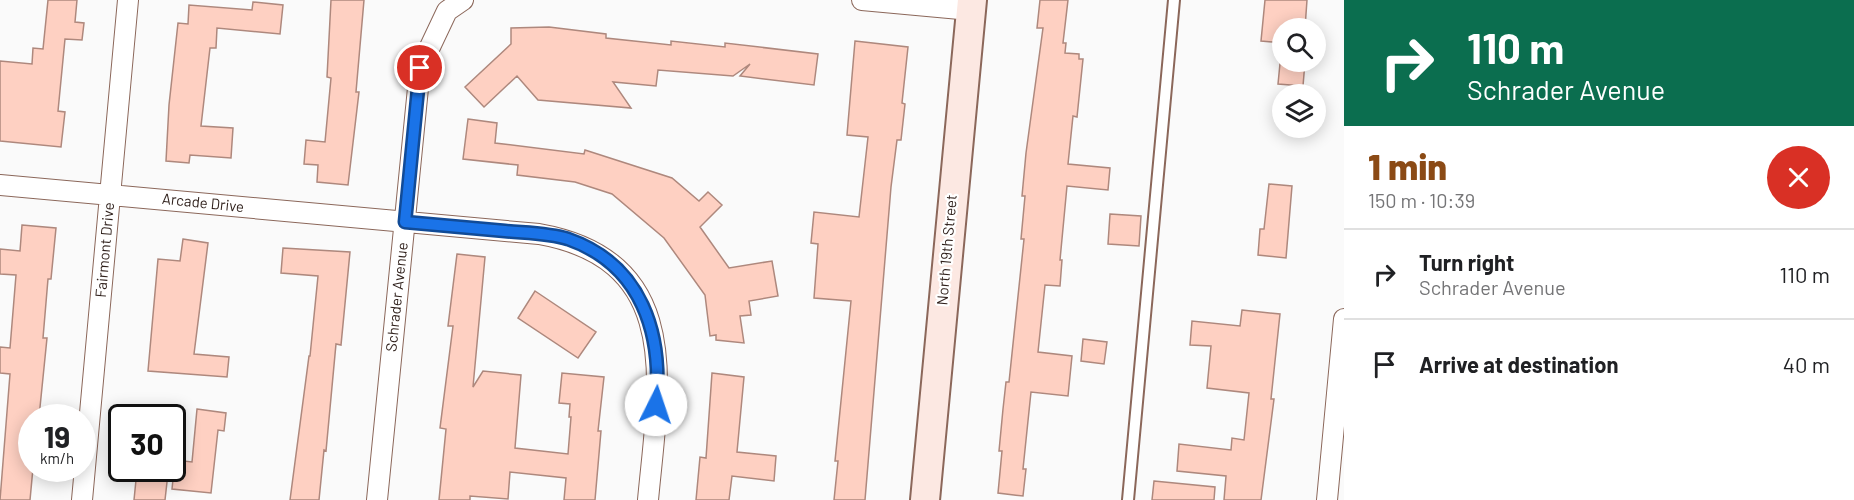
<!DOCTYPE html>
<html lang="en">
<head>
<meta charset="utf-8">
<style>
	:root { --surface:#fff; --page:#f2f2f2; --text:#202124; --muted:#757577; --line:#e0e0e0; --accent:#8b4a15 }
	body { margin:0; font-family:Barlow,sans-serif; background:var(--page); color:var(--text); height:100vh; display:flex; flex-direction:column; font-size:22px; white-space:nowrap }
	* { box-sizing:border-box; margin:0 }
	p { font-size:20px; color:var(--muted) }
	.icon { flex:none; width:33px; height:33px; fill:none; stroke:currentColor; stroke-width:2; stroke-linecap:round; stroke-linejoin:round }
	.map { position:relative; flex:1; overflow:hidden }
	.side { display:flex; flex-direction:column; background:var(--surface); width:510px }
	.side>* { flex:none }
	.banner { background:#0b6e4f; color:#fff; overflow:hidden }
	.buttons { position:absolute; left:1272px; top:18px; display:grid; gap:12px }
	.buttons a { display:grid; place-items:center; width:54px; height:54px; border-radius:50%; background:var(--surface); box-shadow:0 3px 15px #0003; font-size:30px }
	.speed { position:absolute; left:18px; top:404px; display:flex; gap:12px; font-size:30px; font-weight:700; text-align:center }
	.speed>* { display:grid; place-content:center; width:78px; height:78px; border-radius:50%; background:var(--surface); box-shadow:0 3px 15px #0003; line-height:1 }
	.speed small { font-size:15px; font-weight:400 }
	.speed .limit { border:3px solid #111; border-radius:9px; background:#fff; color:#111 }
	.pin { position:absolute; display:grid; place-items:center; width:51px; height:51px; color:#fff; margin:-26px; border:3px solid #fff; border-radius:50%; box-shadow:0 2px 6px #0007 }
	.me { position:absolute; width:66px; margin:-33px; rotate:4deg; stroke-linejoin:round; filter:drop-shadow(0 0 4px #0008) }
	.turn { display:flex; align-items:center; gap:21px; height:126px; padding:0 24px; font-size:27px }
	.turn .icon { width:78px; height:78px; stroke-width:2.5 }
	.turn b { display:block; font-size:42px; line-height:51px }
	.round { display:grid; place-items:center; flex:none; width:63px; height:63px; border-radius:32px; background:var(--page) }
	.head { display:flex; align-items:center; justify-content:space-between; height:102px; padding:0 24px }
	h1 { font-size:36px; font-weight:800; line-height:45px; color:var(--accent) }
	ul { padding:0; list-style:none }
	li { display:flex; align-items:center; gap:18px; height:90px; padding:0 24px; border-top:2px solid var(--line) }
	li div { flex:1 }
	li b { display:block; font-size:22px }
	li em { font-style:normal }
	main { display:flex; flex:1; min-height:0 }
	.map>svg:first-child { display:block }
	.building { fill:#fed0c2; stroke:#ae887d; stroke-width:1.5 }
	.lines { fill:none; stroke-linecap:round; stroke-linejoin:round }
	.lane-casing { stroke:#8b675a; stroke-width:14 }
	.street-casing { stroke:#8b675a; stroke-width:22 }
	.secondary-casing { stroke:#8b675a; stroke-width:32 }
	.lane { stroke:#fff; stroke-width:10 }
	.street { stroke:#fff; stroke-width:20 }
	.secondary { stroke:#fce8e2; stroke-width:28 }
	.route-casing { stroke:#114b97; stroke-width:15 }
	.route { stroke:#1a73e8; stroke-width:10 }
	.labels { text-anchor:middle; stroke-width:4.5; stroke-linejoin:round; paint-order:stroke }
	.street-label { font-size:15px; fill:#2e1f1a; stroke:#fff }
</style>
</head>
<body>
<main>
<div class="map">
<svg width="1344" height="500" viewBox="0 0 1344 500">
	<rect width="100%" height="100%" fill="#fafafa"/>
	<!-- building -->
	<path class="building" d="M 48,0 L 77,0 L 75,22 L 84,23 L 82,40 L 65,39 L 58,111 L 65,112 L 61,147 L 0,141 L 0,61 L 32,64 L 33,48 L 43,49 Z
		M 331,0 L 364,0 L 356,92 L 359,92 L 348,185 L 317,182 L 318,165 L 304,164 L 306,140 L 325,142 L 331,78 L 327,77 Z
		M 1040,0 L 1068,0 L 1063,43 L 1066,43 L 1065,53 L 1079,54 L 1079,59 L 1083,59 L 1077,117 L 1073,116 L 1068,164 L 1110,168 L 1108,190 L 1067,186 L 1060,260 L 1062,260 L 1060,286 L 1045,285 L 1038,352 L 1072,356 L 1068,396 L 1031,392 L 1023,469 L 1026,469 L 1023,496 L 998,493 L 1002,451 L 999,451 L 1003,409 L 1006,382 L 1009,382 L 1024,239 L 1021,239 L 1025,196 L 1022,196 L 1026,153 L 1043,28 L 1037,28 Z
		M 1265,0 L 1307,0 L 1305,28 L 1282,28 L 1282,62 L 1305,62 L 1303,86 L 1278,84 L 1282,43 L 1261,41 Z
		M 253,2 L 283,5 L 280,34 L 217,28 L 216,48 L 210,48 L 201,126 L 233,128 L 231,158 L 190,155 L 189,163 L 166,161 L 169,105 L 178,23 L 188,24 L 189,5 L 252,10 Z
		M 549,27 L 606,34 L 606,38 L 671,45 L 671,41 L 725,47 L 725,43 L 818,54 L 814,85 L 740,76 L 750,64 L 733,76 L 658,70 L 656,86 L 613,82 L 631,108 L 538,100 L 517,76 L 484,107 L 465,87 L 511,44 L 511,28 Z
		M 855,41 L 908,47 L 902,103 L 905,104 L 901,140 L 897,140 L 891,187 L 865,500 L 834,500 L 838,461 L 835,461 L 851,301 L 814,298 L 818,244 L 811,243 L 814,212 L 859,217 L 868,137 L 847,135 Z
		M 468,119 L 497,123 L 495,143 L 584,154 L 585,150 L 672,178 L 699,201 L 708,192 L 722,205 L 700,227 L 729,268 L 772,261 L 778,296 L 749,301 L 751,315 L 740,316 L 744,343 L 716,340 L 716,335 L 710,336 L 705,295 L 664,238 L 612,194 L 575,182 L 517,175 L 518,165 L 463,159 Z
		M 1269,184 L 1292,186 L 1286,258 L 1258,255 L 1260,229 L 1264,229 Z
		M 1110,214 L 1141,216 L 1139,246 L 1108,244 Z
		M 22,225 L 56,228 L 51,279 L 48,279 L 43,338 L 47,338 L 39,417 L 32,417 L 33,468 L 30,500 L 0,500 L 10,374 L 0,373 L 0,347 L 10,348 L 16,275 L 0,274 L 0,249 L 20,251 Z
		M 183,239 L 208,243 L 194,354 L 229,357 L 227,377 L 148,371 L 158,259 L 180,261 Z
		M 283,248 L 350,252 L 341,345 L 336,344 L 326,451 L 324,450 L 319,500 L 290,500 L 309,356 L 310,356 L 318,276 L 281,273 Z
		M 457,254 L 485,257 L 473,387 L 483,371 L 521,375 L 515,448 L 568,454 L 571,417 L 569,417 L 570,404 L 559,403 L 562,373 L 604,377 L 598,431 L 601,431 L 595,500 L 564,500 L 566,478 L 510,472 L 508,499 L 470,496 L 470,500 L 439,500 L 446,429 L 440,428 L 453,326 L 448,326 Z
		M 535,291 L 596,332 L 578,358 L 518,318 Z
		M 1242,310 L 1280,314 L 1271,399 L 1274,399 L 1261,500 L 1224,500 L 1226,476 L 1177,471 L 1179,444 L 1231,450 L 1232,438 L 1244,440 L 1249,393 L 1207,388 L 1211,346 L 1190,345 L 1192,321 L 1240,326 Z
		M 1083,339 L 1107,342 L 1104,364 L 1081,361 Z
		M 712,373 L 744,377 L 737,452 L 776,456 L 774,481 L 732,476 L 729,500 L 696,500 L 700,457 L 706,458 Z
		M 197,409 L 226,413 L 224,431 L 218,430 L 211,493 L 172,489 L 175,460 L 192,462 Z
		M 137,470 L 168,473 L 165,500 L 134,500 Z
		M 1154,481 L 1215,487 L 1214,500 L 1152,500 Z"/>
	<g class="lines">
		<defs>
			<path id="lane" d="M 1128,500 L 1174,0"/>
			<path id="street" d="M 862,0 L 971,10
				M 0,185 L 539,234 C 687,260 658,389 648,500
				M 82,500 L 128,0
				M 377,500 L 420,68 L 447,11 L 463,0
				M 1327,500 L 1344,319"/>
			<path id="secondary" d="M 925,500 L 972,0"/>
		</defs>
		<!-- lane casing -->
		<use href="#lane" class="lane-casing"/>
		<!-- street casing -->
		<use href="#street" class="street-casing"/>
		<!-- secondary casing -->
		<use href="#secondary" class="secondary-casing"/>
		<!-- lane -->
		<use href="#lane" class="lane"/>
		<!-- street -->
		<use href="#street" class="street"/>
		<!-- secondary -->
		<use href="#secondary" class="secondary"/>
	</g>
	<g class="lines">
		<defs>
			<path id="route" d="M 420,68 L 405,222 C 438,225 472,228 505,231 C 526,233 549,233 568,239 C 642,265 663,334 656,405"/>
		</defs>
		<!-- route casing -->
		<use href="#route" class="route-casing"/>
		<!-- route -->
		<use href="#route" class="route"/>
	</g>
	<g class="labels">
		<!-- street labels -->
		<g class="street-label">
			<text transform="translate(203 203) rotate(6)" y="5">Arcade Drive</text>
			<text transform="translate(105 250) rotate(-85)" y="5">Fairmont Drive</text>
			<text transform="translate(947 250) rotate(-85)" y="5">North 19th Street</text>
			<text transform="translate(397 297) rotate(-84)" y="5">Schrader Avenue</text>
		</g>
	</g>
</svg>
<div class="buttons">
<a><svg class="icon" aria-label="search" viewBox="0 0 24 24"><circle cx="10" cy="10" r="6"/><path d="M15 15l6 6"/></svg></a>
<a><svg class="icon" aria-label="layers" viewBox="0 0 24 24"><path d="M12 4l9 5-9 5-9-5zM3 14l9 5 9-5"/></svg></a>
</div>
<div class="speed"><div>19<small>km/h</small></div><div class="limit">30</div></div>
<div class="pin" style="left:420px;top:68px;background:#d93025"><svg class="icon" aria-label="arrive" viewBox="0 0 24 24"><path d="M6 21V4h12l-3 4 3 4H6"/></svg></div>
<svg class="me" style="left:656px;top:405px" viewBox="-20 -20 40 40"><circle r="19" fill="#fff"/><path d="M0-13L10 11 0 6-10 11z" fill="#1a73e8"/></svg>
</div>
<section class="side">
<div class="banner">
<div class="turn"><svg class="icon" aria-label="right" viewBox="0 0 24 24"><path d="M7 20v-9h11M14 6l5 5-5 5"/></svg><div><b>110 m</b>Schrader Avenue</div></div>
</div>
<div class="head"><div><h1>1 min</h1><p>150 m · 10:39</p></div><a class="round" style="background:#d93025;color:#fff"><svg class="icon" aria-label="close" viewBox="0 0 24 24"><path d="M6 6l12 12M18 6L6 18"/></svg></a></div>
<ul>
<li><svg class="icon" aria-label="right" viewBox="0 0 24 24"><path d="M7 20v-9h11M14 6l5 5-5 5"/></svg><div><b>Turn right</b><p>Schrader Avenue</p></div><em>110 m</em></li>
<li><svg class="icon" aria-label="arrive" viewBox="0 0 24 24"><path d="M6 21V4h12l-3 4 3 4H6"/></svg><div><b>Arrive at destination</b></div><em>40 m</em></li>
</ul>
</section>
</main>
</body>
</html>
